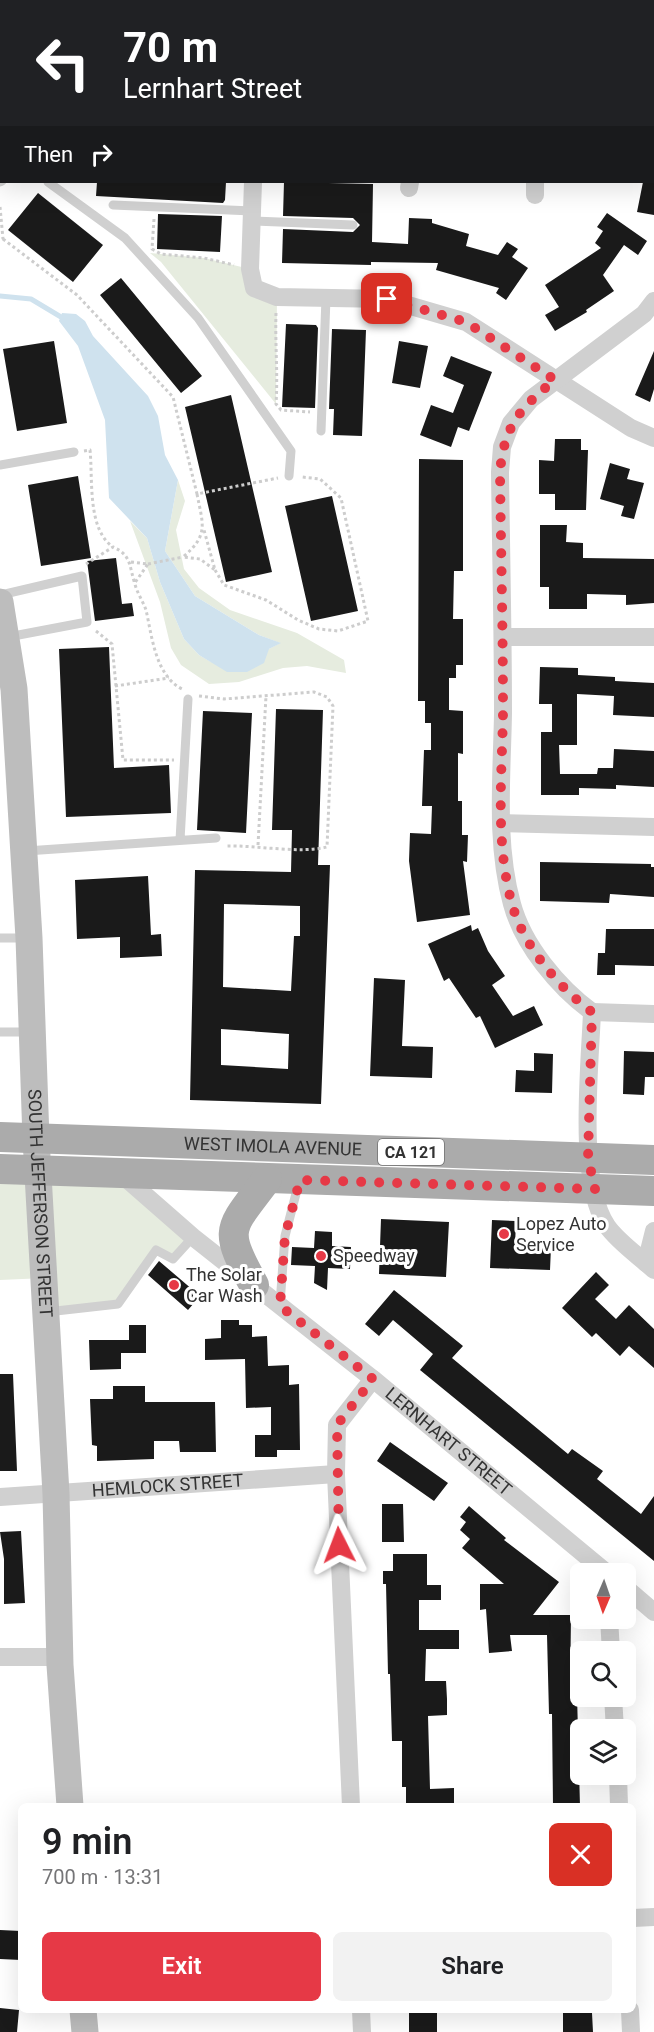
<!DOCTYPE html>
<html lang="en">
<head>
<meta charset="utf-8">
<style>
	:root { --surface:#fff; --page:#f2f2f2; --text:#202124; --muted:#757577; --accent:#e63946 }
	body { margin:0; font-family:Roboto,sans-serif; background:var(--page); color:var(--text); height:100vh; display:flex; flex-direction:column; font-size:22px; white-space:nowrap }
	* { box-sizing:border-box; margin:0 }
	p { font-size:20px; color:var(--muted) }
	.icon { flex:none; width:33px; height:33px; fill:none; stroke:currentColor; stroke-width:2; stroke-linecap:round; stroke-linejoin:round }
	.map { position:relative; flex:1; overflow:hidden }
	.drawer { position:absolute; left:18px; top:1803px; width:618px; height:210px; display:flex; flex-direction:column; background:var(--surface); border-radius:9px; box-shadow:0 6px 24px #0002 }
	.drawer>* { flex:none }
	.banner { position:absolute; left:0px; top:0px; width:654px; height:183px; box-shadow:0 6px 24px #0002; background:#202124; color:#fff; overflow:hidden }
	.needle { width:39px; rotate:182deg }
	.tools { position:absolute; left:570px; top:1563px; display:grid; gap:12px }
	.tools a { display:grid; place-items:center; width:66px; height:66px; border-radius:9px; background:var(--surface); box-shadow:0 6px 24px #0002; font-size:30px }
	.pin { position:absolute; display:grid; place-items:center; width:51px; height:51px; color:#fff; margin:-26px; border-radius:12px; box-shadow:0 3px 9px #0006 }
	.me { position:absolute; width:66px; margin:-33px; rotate:357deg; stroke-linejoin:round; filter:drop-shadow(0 0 4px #0008) }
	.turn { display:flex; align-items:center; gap:21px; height:126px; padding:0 24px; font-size:27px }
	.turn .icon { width:78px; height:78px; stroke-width:2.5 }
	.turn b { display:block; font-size:42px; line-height:51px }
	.then { display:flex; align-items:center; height:57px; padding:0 24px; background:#0003; gap:12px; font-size:22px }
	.round { display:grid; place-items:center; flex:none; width:63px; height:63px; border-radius:9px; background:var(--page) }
	.summary { display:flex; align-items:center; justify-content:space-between; height:102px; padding:0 24px }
	h1 { font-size:36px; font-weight:600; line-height:45px }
	.action { display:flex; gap:12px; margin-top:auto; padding:12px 24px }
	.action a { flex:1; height:69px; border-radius:9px; background:var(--accent); color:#fff; font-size:24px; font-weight:600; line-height:69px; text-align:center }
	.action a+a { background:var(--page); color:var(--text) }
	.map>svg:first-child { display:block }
	.green { fill:#e6ecdf }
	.water { fill:#cfe2ee }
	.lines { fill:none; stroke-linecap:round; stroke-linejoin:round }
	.stream { stroke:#cfe2ee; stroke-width:5 }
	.building { fill:#1a1a1a; fill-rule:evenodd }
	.path { stroke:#cdcdcd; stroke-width:3; stroke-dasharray:3 3; stroke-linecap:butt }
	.lane { stroke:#d0d0d0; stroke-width:9 }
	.street { stroke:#d0d0d0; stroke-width:18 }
	.secondary { stroke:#bdbdbd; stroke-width:27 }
	.primary { stroke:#ababab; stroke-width:30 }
	.route { stroke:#e63946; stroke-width:10; stroke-dasharray:0 18 }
	.poi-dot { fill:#e63946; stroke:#fff; stroke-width:2 }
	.labels { text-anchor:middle; stroke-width:6; stroke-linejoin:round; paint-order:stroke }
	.shield { fill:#fff; stroke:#707070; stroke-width:1.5 }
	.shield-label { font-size:16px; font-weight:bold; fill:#333 }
	.street-label { font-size:18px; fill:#333; stroke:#fff }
	.poi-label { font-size:18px; fill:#333; stroke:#fff; text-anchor:start }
</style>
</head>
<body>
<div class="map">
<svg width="654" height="2032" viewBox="0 0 654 2032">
	<rect width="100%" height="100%" fill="#fff"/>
	<!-- green -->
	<path class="green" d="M 150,253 L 204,258 L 250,269 L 277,297 L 276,404 L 161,262 Z
		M 178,480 L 185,501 L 176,530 L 184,569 L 199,588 L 230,610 L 297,633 L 344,660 L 346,673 L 307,666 L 283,668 L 239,682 L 209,684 L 181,665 L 171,648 L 160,602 L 130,521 L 147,538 L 160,582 L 184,639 L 199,655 L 211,662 L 269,649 L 280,643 L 259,635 L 195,596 L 165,551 Z
		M 0,1169 L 121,1174 L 193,1237 L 173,1259 L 157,1250 L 118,1304 L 47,1312 L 45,1278 L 0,1280 Z"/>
	<!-- water -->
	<path class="water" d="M 62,313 L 76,314 L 85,321 L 93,336 L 148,396 L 158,416 L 165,455 L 178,480 L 165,551 L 195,596 L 259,635 L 281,643 L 269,649 L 264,663 L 247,672 L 227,672 L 199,655 L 184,639 L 160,582 L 147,538 L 109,498 L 105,420 L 78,346 L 59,321 Z"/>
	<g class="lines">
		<!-- stream -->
		<path class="stream" d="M 0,296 L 31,299 L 61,317"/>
	</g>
	<!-- building -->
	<path class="building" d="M 652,159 L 654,159 L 654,215 L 637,212 L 643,182 L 652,182 Z
		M 97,182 L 226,182 L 225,200 L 223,203 L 96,196 Z
		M 284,182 L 373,184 L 372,242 L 408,244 L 409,218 L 432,219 L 432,223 L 469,234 L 466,246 L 498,255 L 507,242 L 518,249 L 512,257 L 528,268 L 506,300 L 496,293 L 499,288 L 436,270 L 438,263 L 371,262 L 371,265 L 282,263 L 283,229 L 353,232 L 360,225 L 353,218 L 283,216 Z
		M 38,193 L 103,245 L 73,282 L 8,230 Z
		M 607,213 L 647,241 L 638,255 L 624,245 L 603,275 L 614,291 L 586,310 L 587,312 L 555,331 L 545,315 L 559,307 L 545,285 L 601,248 L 595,243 L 603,231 L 597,227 Z
		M 158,214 L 222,216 L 220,252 L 157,249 Z
		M 121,278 L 202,376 L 181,393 L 100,295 Z
		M 286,324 L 316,325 L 318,328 L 315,408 L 282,407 Z
		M 332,329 L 366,330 L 362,436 L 333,435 L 334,409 L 329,409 Z
		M 54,341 L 67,423 L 17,431 L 3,349 Z
		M 399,341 L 428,346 L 420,388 L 392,383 Z
		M 654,351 L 654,389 L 650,402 L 635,395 Z
		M 451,356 L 492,372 L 469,431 L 458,427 L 451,447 L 420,435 L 431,405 L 453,413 L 464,385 L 443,376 Z
		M 231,395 L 272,572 L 226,582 L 185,407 Z
		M 555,439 L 581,439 L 581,450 L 588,450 L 586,510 L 555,510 L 555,494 L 539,494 L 539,460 L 554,461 Z
		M 419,459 L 463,460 L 463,571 L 454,571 L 453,619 L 463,619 L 463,665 L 456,665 L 456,678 L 449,678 L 449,710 L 463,711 L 463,754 L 458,753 L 458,801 L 462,801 L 462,835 L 468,835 L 467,862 L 463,861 L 470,915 L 417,922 L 409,861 L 410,833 L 431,834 L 432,806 L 422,806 L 424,750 L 431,750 L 431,723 L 425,723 L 425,701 L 418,701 Z
		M 610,463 L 630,469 L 627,479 L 644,483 L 634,519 L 621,516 L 624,506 L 600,499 Z
		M 78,476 L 91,558 L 41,566 L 28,485 Z
		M 332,496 L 358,611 L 311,621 L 285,506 Z
		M 540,525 L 567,525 L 566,542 L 583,543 L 583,558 L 654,559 L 654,603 L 626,605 L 626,595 L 587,594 L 587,609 L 549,609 L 549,587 L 540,587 Z
		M 116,558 L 122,604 L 132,603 L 134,616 L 95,621 L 87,561 Z
		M 109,647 L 114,768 L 169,765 L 171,813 L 66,817 L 59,649 Z
		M 540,667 L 578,668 L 578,675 L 615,677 L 615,681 L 654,683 L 654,717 L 613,715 L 614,696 L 577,694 L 577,745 L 559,745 L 560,774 L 597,774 L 598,768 L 613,768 L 614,749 L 654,751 L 654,787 L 616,785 L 616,789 L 579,788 L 579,795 L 541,795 L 541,732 L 552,732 L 552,704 L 539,704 Z
		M 276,709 L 323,710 L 318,865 L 330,865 L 321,1104 L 190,1100 L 195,870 L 291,872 L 292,830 L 272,830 ZM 224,904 L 300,906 L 300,936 L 294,936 L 291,991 L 223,987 ZM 221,1029 L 289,1034 L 288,1069 L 221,1065 Z
		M 203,711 L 252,713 L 246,833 L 197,830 Z
		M 540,862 L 651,864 L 651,867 L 654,867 L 654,897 L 610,894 L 609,903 L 540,901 Z
		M 148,876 L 151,935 L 161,934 L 162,956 L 120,958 L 120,937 L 77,939 L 75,880 Z
		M 471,925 L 472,931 L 478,928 L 488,951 L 505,976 L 492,985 L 513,1016 L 534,1006 L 543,1025 L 495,1048 L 480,1016 L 476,1018 L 449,978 L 444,981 L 428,944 Z
		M 606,929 L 654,929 L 654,966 L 615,965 L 615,975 L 597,975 L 598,953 L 605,953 Z
		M 374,978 L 405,980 L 402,1046 L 433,1047 L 432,1078 L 370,1076 Z
		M 624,1051 L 654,1052 L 654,1077 L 645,1077 L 644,1095 L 623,1094 Z
		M 534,1053 L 553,1054 L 552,1093 L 515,1092 L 516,1070 L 534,1071 Z
		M 381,1219 L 449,1222 L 446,1277 L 379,1274 Z
		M 492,1220 L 516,1221 L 515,1246 L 551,1247 L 550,1270 L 490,1268 Z
		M 315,1231 L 332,1232 L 332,1246 L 351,1247 L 350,1269 L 328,1268 L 327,1290 L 314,1283 L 315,1266 L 291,1265 L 292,1247 L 314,1248 Z
		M 159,1261 L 200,1296 L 188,1310 L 148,1275 Z
		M 596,1272 L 609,1285 L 595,1299 L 616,1319 L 629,1305 L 654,1329 L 654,1368 L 629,1346 L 620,1356 L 596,1333 L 592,1337 L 562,1308 Z
		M 394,1290 L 463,1346 L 452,1358 L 568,1454 L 572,1449 L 603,1471 L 597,1479 L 641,1514 L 654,1496 L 654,1561 L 420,1370 L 433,1354 L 393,1320 L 379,1336 L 365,1324 Z
		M 221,1320 L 239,1320 L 239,1325 L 252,1325 L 252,1337 L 267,1336 L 268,1366 L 289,1365 L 289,1385 L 299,1384 L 300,1450 L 277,1450 L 277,1457 L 255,1457 L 255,1435 L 271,1435 L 271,1407 L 246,1408 L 245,1359 L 205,1360 L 205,1339 L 221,1338 Z
		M 129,1325 L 146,1325 L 146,1353 L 121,1353 L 121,1369 L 90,1370 L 89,1340 L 129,1340 Z
		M 0,1374 L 13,1374 L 17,1471 L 0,1471 Z
		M 113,1386 L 145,1386 L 145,1402 L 215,1402 L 216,1452 L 180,1452 L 179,1441 L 154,1441 L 154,1459 L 97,1461 L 97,1446 L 92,1445 L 90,1399 L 113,1399 Z
		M 390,1442 L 448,1483 L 434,1501 L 377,1461 Z
		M 382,1504 L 403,1504 L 404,1542 L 382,1542 Z
		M 469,1506 L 506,1538 L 504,1540 L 559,1582 L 533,1615 L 571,1615 L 570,1695 L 577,1695 L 580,1806 L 553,1806 L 552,1714 L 549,1714 L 547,1635 L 510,1635 L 512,1651 L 489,1653 L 486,1609 L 480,1610 L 480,1584 L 504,1584 L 462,1548 L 470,1539 L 460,1530 L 466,1522 L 460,1517 Z
		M 21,1531 L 25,1603 L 4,1604 L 4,1559 L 0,1532 Z
		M 393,1554 L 427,1554 L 427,1585 L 441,1585 L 441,1600 L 419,1600 L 419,1630 L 459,1630 L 459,1649 L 426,1649 L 425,1681 L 446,1681 L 447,1699 L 447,1715 L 428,1716 L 430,1789 L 454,1788 L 454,1806 L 406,1806 L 406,1787 L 402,1787 L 402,1741 L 392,1741 L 390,1674 L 388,1674 L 386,1584 L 383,1584 L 383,1571 L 393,1571 Z
		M 0,1930 L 21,1931 L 21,1960 L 0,1959 Z
		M 0,2008 L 19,2010 L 17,2032 L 0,2032 Z
		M 563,2010 L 586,2010 L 586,2013 L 592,2013 L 593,2032 L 563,2032 Z
		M 409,2012 L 437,2012 L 437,2032 L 409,2032 Z"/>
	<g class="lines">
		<!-- path -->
		<path class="path" d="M 0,207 L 3,239 L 0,239
			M 154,219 L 152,249 L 161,254 L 204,258 L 234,265
			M 3,239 L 77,295 L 173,397 L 197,494 L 278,478
			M 276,313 C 275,344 278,373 276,404 L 281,410 L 310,412
			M 84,451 L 90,450 C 93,480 87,529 113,547
			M 197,494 C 203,525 209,535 183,557 L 200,559 L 215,570 L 204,530
			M 131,562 L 148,564 L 134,584
			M 86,564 L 113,547 C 132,555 129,567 135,584 C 137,593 143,601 146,610 C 152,636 155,675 182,689
			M 148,564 L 183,557
			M 215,570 L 224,585 L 266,600 L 298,620 L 319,629 L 338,631 L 368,621 L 341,498 L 320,479 L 302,477
			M 96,631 L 112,644 L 123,760 L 174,760
			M 115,686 L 169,678
			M 199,696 L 224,699 L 314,692 L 327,697 L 333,706 L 327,847 C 300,854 256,845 226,846
			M 258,845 L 266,696"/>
		<!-- lane -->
		<path class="lane" d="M 0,182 L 2,181
			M 48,182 L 125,238 L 198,318 L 291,451 L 289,476
			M 113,205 L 252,211
			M 251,221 L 353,225
			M 321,431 L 326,298
			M 0,465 L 74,452
			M 0,595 L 82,576 L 87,622 L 8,637
			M 180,840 L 188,699
			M 26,851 L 216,838
			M 0,938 L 27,938
			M 0,1032 L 30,1032
			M 280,1304 L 285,1236 L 299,1182
			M 47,1312 L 118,1304 L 156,1250 L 173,1259 L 193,1237"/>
		<!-- street -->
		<g class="street">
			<path d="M 504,2 L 504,0"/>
			<path d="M 0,15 L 2,15"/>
			<path d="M 253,182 L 250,269 L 254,288 L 277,297 L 387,299 L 466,322 L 631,428 L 654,438"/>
			<path d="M 409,188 L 410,182"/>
			<path d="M 535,195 L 535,182"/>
			<path d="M 654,301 L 644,314 L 531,399 L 511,423 L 502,447 L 500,472 C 501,552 503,633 503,713 C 502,776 495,843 512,904 C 523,945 558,987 592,1012 C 590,1066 577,1182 607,1226 C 618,1242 639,1256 654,1270"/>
			<path d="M 503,637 L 654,637"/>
			<path d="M 502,823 L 654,827"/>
			<path d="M 592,1012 L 654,1014"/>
			<path id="s1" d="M 121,1174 L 193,1237 L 373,1379 L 608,1574"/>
			<path d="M 646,1263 L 654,1231"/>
			<path id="s2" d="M 0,1497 L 336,1474"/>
			<path d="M 626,1588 L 654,1612"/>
			<path d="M 609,1618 L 611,1652"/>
			<path d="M 0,1657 L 60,1657"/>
			<path d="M 613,1696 L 615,1730"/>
			<path d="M 618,1774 L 619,1806"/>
			<path d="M 351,1806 L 336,1474 L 337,1425 L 373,1379"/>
			<path d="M 633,1918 L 654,1917"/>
			<path d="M 361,2010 L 362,2032"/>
			<path d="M 630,2010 L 631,2032"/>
		</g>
		<!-- secondary -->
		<g class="secondary">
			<path id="s3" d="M 0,602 L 14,689 L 29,938 L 36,1139 L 56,1494 L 60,1665 L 70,1806"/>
			<path d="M 83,2010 L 85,2032"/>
		</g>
		<!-- primary -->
		<g class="primary">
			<path id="s4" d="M 0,1137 L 654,1160"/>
			<path d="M 0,1169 L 654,1191"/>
			<path d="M 254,1285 C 222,1227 229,1230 267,1179"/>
		</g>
	</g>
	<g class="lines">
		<!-- route -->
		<path class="route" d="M 339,1545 L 337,1425 L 373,1379 L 280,1306 L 285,1236 L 300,1180 L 595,1189 L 588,1158 L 592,1012 C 558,987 523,945 512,904 C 495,843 502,776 503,713 C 503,633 501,552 500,472 C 504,426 520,408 555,380 L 466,322 L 387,299"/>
	</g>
	<!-- markers -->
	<g class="poi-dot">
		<circle cx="504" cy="1234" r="6"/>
		<circle cx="321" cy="1256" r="6"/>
		<circle cx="174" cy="1285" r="6"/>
	</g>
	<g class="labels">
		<!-- shield labels -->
		<rect class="shield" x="378" y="1139" width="66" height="26" rx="4.5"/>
		<g class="shield-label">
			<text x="411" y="1158">CA 121</text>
		</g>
		<!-- street labels -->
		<g class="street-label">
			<text dy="6" stroke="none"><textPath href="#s4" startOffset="273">WEST IMOLA AVENUE</textPath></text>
			<text dy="6" stroke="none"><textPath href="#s3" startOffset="603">SOUTH JEFFERSON STREET</textPath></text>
			<text dy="6" stroke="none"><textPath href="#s1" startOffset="423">LERNHART STREET</textPath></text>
			<text dy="6" stroke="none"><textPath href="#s2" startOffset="168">HEMLOCK STREET</textPath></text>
		</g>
		<!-- poi labels -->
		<g class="poi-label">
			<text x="516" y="1230">Lopez Auto<tspan x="516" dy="21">Service</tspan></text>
			<text x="333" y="1262">Speedway</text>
			<text x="186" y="1281">The Solar<tspan x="186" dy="21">Car Wash</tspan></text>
		</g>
	</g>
</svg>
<div class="tools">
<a><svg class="needle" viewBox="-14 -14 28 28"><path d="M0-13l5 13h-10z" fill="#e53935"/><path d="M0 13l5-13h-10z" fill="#757577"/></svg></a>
<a><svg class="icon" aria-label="search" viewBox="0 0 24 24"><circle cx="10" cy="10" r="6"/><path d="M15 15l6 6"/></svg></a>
<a><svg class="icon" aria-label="layers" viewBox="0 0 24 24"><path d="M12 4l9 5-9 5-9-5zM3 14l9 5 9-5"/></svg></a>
</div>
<div class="pin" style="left:387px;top:299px;background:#d93025"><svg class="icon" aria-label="arrive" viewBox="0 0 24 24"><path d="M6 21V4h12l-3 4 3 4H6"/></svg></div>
<svg class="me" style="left:339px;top:1545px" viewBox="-20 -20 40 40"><path d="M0-17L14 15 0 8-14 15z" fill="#e63946" stroke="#fff" stroke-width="4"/></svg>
<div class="banner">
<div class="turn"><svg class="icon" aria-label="left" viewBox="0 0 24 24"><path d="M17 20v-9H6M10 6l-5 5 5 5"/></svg><div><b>70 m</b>Lernhart Street</div></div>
<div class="then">Then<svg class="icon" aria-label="right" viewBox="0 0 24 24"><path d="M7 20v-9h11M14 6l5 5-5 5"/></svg></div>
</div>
<section class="drawer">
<div class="summary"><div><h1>9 min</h1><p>700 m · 13:31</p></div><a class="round" style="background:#d93025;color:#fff"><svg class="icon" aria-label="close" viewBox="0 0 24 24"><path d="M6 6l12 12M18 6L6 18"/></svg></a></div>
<div class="action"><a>Exit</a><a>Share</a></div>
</section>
</div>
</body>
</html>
